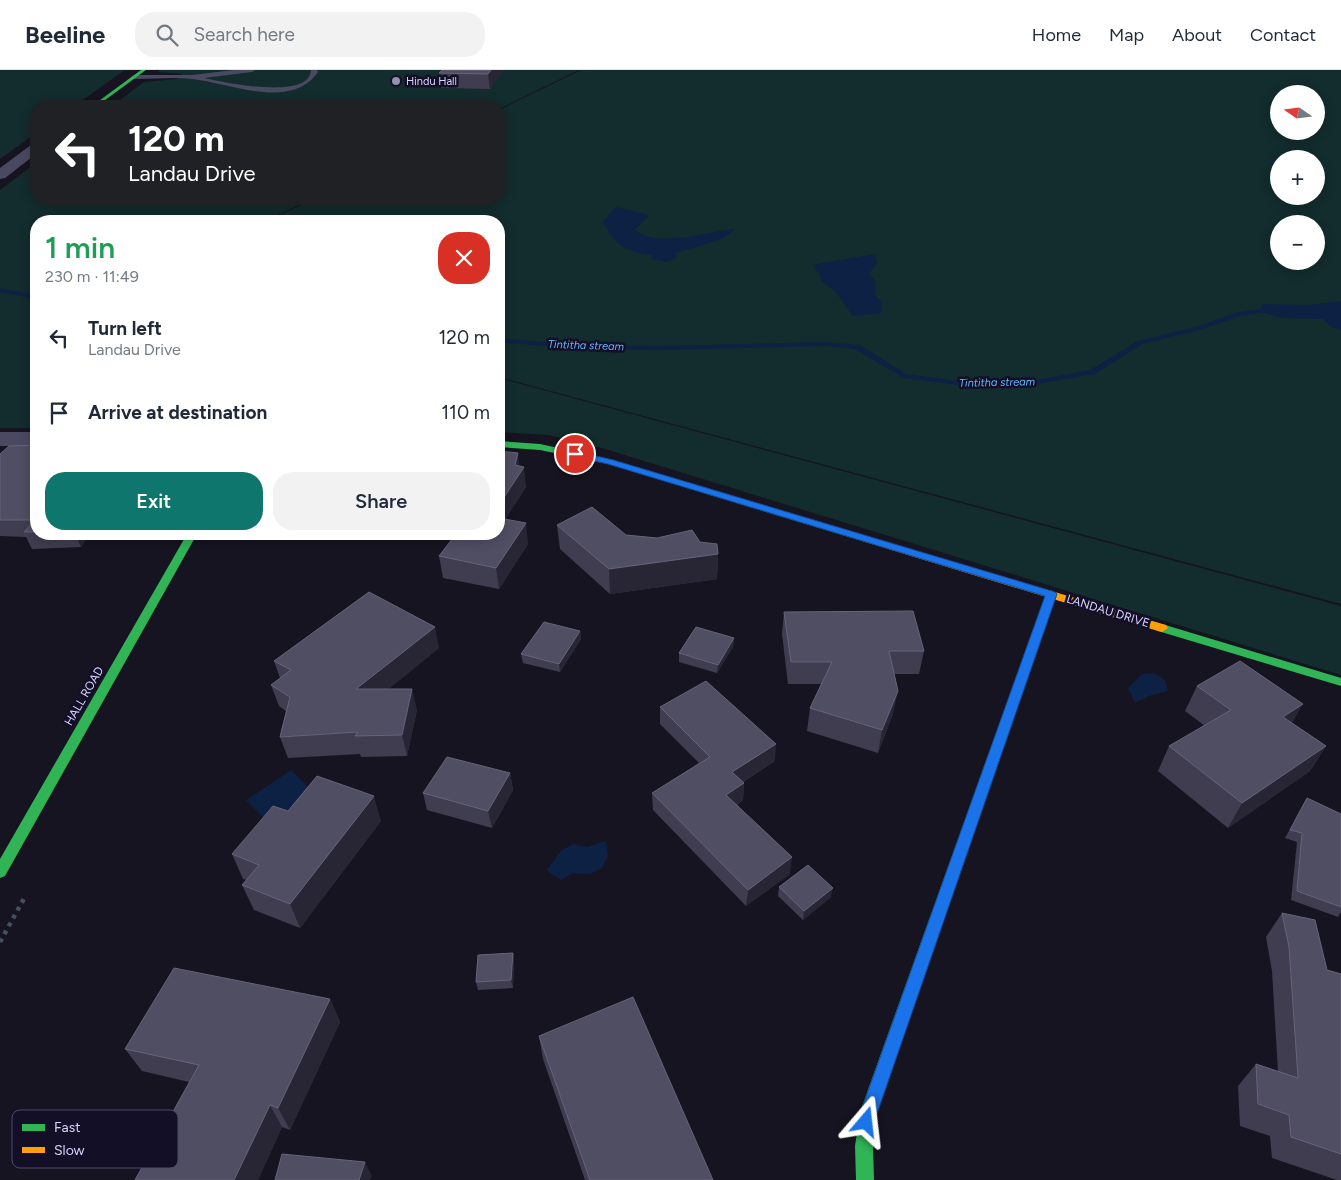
<!DOCTYPE html>
<html lang="en">
<head>
<meta charset="utf-8">
<style>
	:root { --surface:#fff; --page:#f2f2f3; --text:#1f2937; --muted:#747a83; --line:#e0e1e3; --accent:#0f766e }
	body { margin:0; font-family:Figtree,sans-serif; background:var(--page); color:var(--text); height:100vh; display:flex; flex-direction:column; font-size:19px; white-space:nowrap }
	* { box-sizing:border-box; margin:0 }
	p { font-size:16px; color:var(--muted) }
	.icon { flex:none; width:28px; height:28px; fill:none; stroke:currentColor; stroke-width:2; stroke-linecap:round; stroke-linejoin:round }
	.map { position:relative; flex:1; overflow:hidden }
	.side { position:absolute; left:30px; top:145px; width:475px; height:325px; display:flex; flex-direction:column; background:var(--surface); border-radius:20px; box-shadow:0 2px 12px #0003 }
	.side>* { flex:none }
	.top-card { position:absolute; left:30px; top:30px; width:475px; height:105px; border-radius:20px; box-shadow:0 2px 12px #0003; background:#202124; color:#fff; overflow:hidden }
	.needle { width:32px; rotate:284deg }
	.controls { position:absolute; left:1270px; top:15px; display:grid; gap:10px }
	.controls a { display:grid; place-items:center; width:55px; height:55px; border-radius:50%; background:var(--surface); box-shadow:0 2px 12px #0003; font-size:25px }
	.pin { position:absolute; display:grid; place-items:center; width:42px; height:42px; color:#fff; margin:-21px; border:2px solid #fff; border-radius:50%; box-shadow:0 1px 5px #0007 }
	.me { position:absolute; width:55px; margin:-28px; rotate:17deg; stroke-linejoin:round; filter:drop-shadow(0 0 4px #0008) }
	.turn { display:flex; align-items:center; gap:18px; height:105px; padding:0 15px; font-size:22px }
	.turn .icon { width:65px; height:65px; stroke-width:2.5 }
	.turn b { display:block; font-size:35px; line-height:42px }
	.round { display:grid; place-items:center; flex:none; width:52px; height:52px; border-radius:20px; background:var(--page) }
	.summary { display:flex; align-items:center; justify-content:space-between; height:85px; padding:0 15px }
	h1 { font-size:30px; font-weight:600; line-height:38px; color:#1e9e55 }
	.primary-button { display:flex; gap:10px; margin-top:auto; padding:10px 15px }
	.primary-button a { flex:1; height:58px; border-radius:20px; background:var(--accent); color:#fff; font-size:20px; font-weight:600; line-height:58px; text-align:center }
	.primary-button a+a { background:var(--page); color:var(--text) }
	ul { padding:0; list-style:none }
	li { display:flex; align-items:center; gap:15px; height:75px; padding:0 15px }
	li div { flex:1 }
	li b { display:block; font-size:19px }
	li em { font-style:normal }
	header { display:flex; align-items:center; gap:30px; box-sizing:border-box; height:70px; padding:0 25px; background:var(--surface); border-bottom:1px solid var(--line) }
	header strong { font-size:24px }
	nav { display:flex; gap:28px; margin-inline-start:auto; font-size:18px }
	.search { width:350px; height:45px; background:var(--page); display:flex; align-items:center; gap:12px; box-sizing:border-box; padding:0 18px; border-radius:20px; color:var(--muted); font-size:19px }
	.map>svg:first-child { display:block }
	.green { fill:#132c2d; fill-rule:evenodd }
	.water { fill:#0d2144 }
	.lines { fill:none; stroke-linecap:round; stroke-linejoin:round }
	.stream { fill:#0d2144; fill-rule:evenodd }
	.path { stroke:#44505f; stroke-width:4.5; stroke-dasharray:4 5; stroke-linecap:butt }
	.lane { fill:#4a4962; fill-rule:evenodd }
	.street { fill:#4a4962; fill-rule:evenodd }
	.fast { fill:#30b455; fill-rule:evenodd }
	.slow { fill:#ff9f0a; fill-rule:evenodd }
	.wall { fill:#403d50 }
	.shaded-wall { fill:#282635 }
	.building { fill:#504e63; stroke:#66637b }
	.route { fill:#1a73e8; stroke:#114b97 }
	.poi-dot { fill:#9591b1; stroke:#130f26; stroke-width:2 }
	.labels { text-anchor:middle; stroke-width:5; stroke-linejoin:round; paint-order:stroke }
	.far-poi-label { font-size:11px; fill:#d9d4ff; stroke:#130f26; text-anchor:start }
	.far-water-label { font-size:11px; font-style:italic; fill:#62b6ff; stroke:#130f26 }
	.street-label { font-size:12px; fill:#d9d4ff; stroke:#130f26 }
	.key { fill:#130f26; stroke:#4e4a67; stroke-width:1 }
	.key-label { font-size:14px; fill:#d9d4ff }
</style>
</head>
<body>
<header>
<strong>Beeline</strong>
<div class="search"><svg class="icon" aria-label="search" viewBox="0 0 24 24"><circle cx="10" cy="10" r="6"/><path d="M15 15l6 6"/></svg>Search here</div>
<nav><a>Home</a><a>Map</a><a>About</a><a>Contact</a></nav>
</header>
<div class="map">
<svg width="1341" height="1110" viewBox="0 0 1341 1110">
	<rect width="100%" height="100%" fill="#161421"/>
	<!-- green -->
	<path class="green" d="M 0,0 L 125,0 L 74,36 L 36,36 L 36,63 L 0,89 Z
		M 160,0 L 579,0 L 499,39 L 499,36 L 112,36 L 144,12 L 177,9 L 182,4 L 158,2 Z
		M 581,0 L 1341,0 L 1341,534 L 499,307 L 499,151 L 267,151 L 314,129 L 499,129 L 499,40 ZM 1279,24 L 1316,24 L 1316,61 L 1279,61 ZM 1279,89 L 1316,89 L 1316,126 L 1279,126 ZM 1279,154 L 1316,154 L 1316,191 L 1279,191 Z
		M 36,93 L 36,129 L 312,129 L 265,151 L 36,151 L 36,358 L 0,358 L 0,120 Z
		M 499,308 L 1341,536 L 1341,605 L 602,378 L 548,365 L 499,362 Z"/>
	<!-- water -->
	<path class="water" d="M 616,137 L 649,145 L 635,160 C 657,179 708,161 735,159 L 722,169 L 676,183 L 676,188 L 667,192 L 651,189 L 653,185 C 626,182 616,177 603,152 Z
		M 875,184 L 877,193 L 869,203 L 876,213 L 875,225 L 882,232 L 881,243 L 853,246 L 835,221 L 822,212 L 819,203 L 812,195 Z
		M 1341,231 L 1341,260 L 1331,257 L 1323,249 L 1281,248 L 1260,241 L 1263,234 L 1308,235 Z
		M 1154,603 L 1165,610 L 1168,621 L 1149,626 L 1135,633 L 1128,618 L 1142,604 Z
		M 291,700 L 313,722 L 269,753 L 246,730 Z
		M 606,771 L 608,786 L 602,798 L 590,804 L 573,803 L 561,810 L 546,800 L 562,780 L 573,774 L 587,777 Z"/>
	<g class="lines">
		<!-- stream -->
		<path class="stream" d="M 0,218 L 36,225 L 36,229 L 0,222 Z
			M 1273,238 L 1276,240 L 1275,241 L 1240,246 L 1203,259 L 1142,274 L 1095,304 L 1031,315 L 967,316 L 904,308 L 855,279 L 825,276 L 662,280 L 579,279 L 499,272 L 499,268 L 579,275 L 662,276 L 825,272 L 860,275 L 906,304 L 967,312 L 1031,311 L 1090,300 L 1138,271 L 1199,256 L 1239,242 Z"/>
		<!-- path -->
		<path class="path" d="M 0,872 L 26,825"/>
		<!-- lane -->
		<path class="lane" d="M 234,0 L 255,0 L 252,2 L 204,8 C 222,12 310,31 311,0 L 317,0 L 318,2 C 291,41 230,13 192,9 C 173,7 153,9 134,9 L 131,7 L 134,5 L 192,5 Z"/>
		<!-- street -->
		<path class="street" d="M 36,74 L 36,84 L 5,108 L 0,109 L 0,98 L 31,75 Z
			M 0,362 L 36,362 L 36,376 L 0,376 Z"/>
		<!-- fast -->
		<path class="fast" d="M 141,0 L 146,0 L 97,36 L 92,36 Z
			M 499,371 L 540,374 L 613,390 L 870,467 L 871,469 L 870,471 L 862,471 L 608,394 L 540,380 L 499,377 Z
			M 187,464 L 197,464 L 5,806 L 0,808 L 0,789 Z
			M 1051,520 L 1056,524 L 876,1042 L 873,1076 L 874,1110 L 856,1110 L 855,1076 L 860,1042 L 1046,524 Z
			M 1162,554 L 1341,608 L 1341,616 L 1158,561 L 1156,558 L 1158,555 Z"/>
		<!-- slow -->
		<path class="slow" d="M 866,466 L 1166,555 L 1168,558 L 1162,562 L 1158,561 L 862,471 L 861,469 Z"/>
	</g>
	<!-- wall -->
	<path class="wall" d="M 442,0 L 502,0 L 490,19 L 442,18 L 439,3 Z
		M 36,375 L 36,464 L 89,464 L 81,477 L 32,479 L 26,467 L 0,466 L 0,384 Z
		M 519,396 L 526,417 L 505,449 L 528,474 L 499,519 L 443,508 L 439,486 Z
		M 557,455 L 626,465 L 700,472 L 718,484 L 717,509 L 610,524 L 560,479 Z
		M 784,542 L 924,581 L 919,604 L 894,604 L 893,644 L 878,683 L 807,661 L 810,638 L 821,614 L 788,614 L 782,564 Z
		M 580,561 L 581,569 L 560,602 L 523,593 L 521,584 Z
		M 734,568 L 733,577 L 717,603 L 679,592 L 679,583 Z
		M 439,578 L 388,619 L 417,640 L 407,686 L 361,687 L 360,684 L 288,688 L 280,667 L 286,641 L 279,636 L 271,615 L 280,608 L 274,591 Z
		M 1197,616 L 1292,653 L 1326,676 L 1310,701 L 1228,758 L 1158,701 L 1169,676 L 1205,656 L 1185,641 Z
		M 660,637 L 775,691 L 743,712 L 744,713 L 743,730 L 737,735 L 790,804 L 746,836 L 653,740 L 652,723 L 699,693 L 660,654 Z
		M 510,703 L 513,720 L 492,758 L 427,740 L 423,723 Z
		M 1307,728 L 1341,792 L 1341,842 L 1338,847 L 1291,830 L 1297,772 L 1285,768 Z
		M 288,741 L 381,751 L 300,858 L 254,840 L 242,815 L 247,810 L 243,809 L 232,784 Z
		M 779,817 L 831,827 L 803,850 L 778,826 Z
		M 1282,843 L 1327,900 L 1341,904 L 1341,1110 L 1337,1110 L 1272,1088 L 1270,1066 L 1240,1056 L 1238,1016 L 1256,994 L 1278,1002 L 1272,901 L 1266,867 Z
		M 513,883 L 514,891 L 513,918 L 478,920 L 476,912 Z
		M 330,929 L 340,952 L 290,1060 L 282,1057 L 258,1110 L 135,1110 L 189,1012 L 142,1001 L 125,979 Z
		M 539,966 L 713,1110 L 585,1110 L 543,989 Z"/>
	<!-- shaded-wall -->
	<path class="shaded-wall" d="M 491,0 L 502,0 L 490,19 L 488,4 Z
		M 518,383 L 520,402 L 524,397 L 526,417 L 499,460 L 499,435 L 515,395 Z
		M 526,453 L 528,474 L 499,519 L 496,498 Z
		M 75,464 L 89,464 L 81,477 Z
		M 718,484 L 717,509 L 610,524 L 609,499 Z
		M 435,557 L 439,578 L 362,641 L 356,619 Z
		M 580,561 L 581,569 L 560,602 L 559,594 Z
		M 734,568 L 733,577 L 717,603 L 718,595 Z
		M 412,619 L 417,640 L 407,686 L 402,665 Z
		M 898,621 L 893,644 L 878,683 L 882,660 Z
		M 1303,634 L 1289,659 L 1283,647 Z
		M 776,674 L 775,691 L 731,719 L 732,702 Z
		M 1326,676 L 1310,701 L 1228,758 L 1242,733 Z
		M 510,703 L 513,720 L 492,758 L 488,741 Z
		M 744,713 L 743,730 L 725,742 L 726,725 Z
		M 374,726 L 381,751 L 300,858 L 290,834 Z
		M 792,787 L 790,804 L 746,836 L 748,820 Z
		M 833,818 L 831,827 L 803,850 L 804,841 Z
		M 513,883 L 514,891 L 513,918 L 511,910 Z
		M 330,929 L 340,952 L 290,1060 L 278,1038 Z
		M 270,1035 L 282,1057 L 258,1110 L 234,1110 Z
		M 365,1092 L 372,1106 L 370,1110 L 359,1110 Z"/>
	<!-- building -->
	<path class="building" d="M 442,0 L 491,0 L 488,4 L 439,3 Z
		M 36,375 L 36,462 L 24,462 L 35,450 L 0,450 L 0,384 L 9,376 Z
		M 499,381 L 518,383 L 515,395 L 524,397 L 499,435 Z
		M 592,437 L 626,465 L 657,468 L 692,460 L 700,472 L 717,474 L 718,484 L 609,499 L 557,455 Z
		M 499,448 L 526,453 L 496,498 L 439,486 L 456,464 L 499,464 Z
		M 369,522 L 435,557 L 356,619 L 412,619 L 402,665 L 355,666 L 358,662 L 280,667 L 290,627 L 271,615 L 291,600 L 274,591 Z
		M 913,541 L 924,581 L 889,581 L 898,621 L 882,660 L 810,638 L 832,592 L 791,592 L 784,542 Z
		M 544,552 L 580,561 L 559,594 L 521,584 Z
		M 696,557 L 734,568 L 718,595 L 679,583 Z
		M 1240,591 L 1303,634 L 1283,647 L 1326,676 L 1242,733 L 1169,676 L 1231,640 L 1197,616 Z
		M 706,611 L 776,674 L 732,702 L 744,713 L 726,725 L 792,787 L 748,820 L 652,723 L 710,687 L 660,637 Z
		M 447,687 L 510,703 L 488,741 L 423,723 Z
		M 317,706 L 374,726 L 290,834 L 242,815 L 259,795 L 232,784 L 273,736 L 288,741 Z
		M 1307,728 L 1341,744 L 1341,837 L 1297,821 L 1302,763 L 1290,760 Z
		M 808,795 L 833,818 L 804,841 L 779,817 Z
		M 1282,843 L 1315,850 L 1327,900 L 1341,904 L 1341,1084 L 1291,1067 L 1289,1045 L 1258,1034 L 1256,994 L 1298,1008 L 1289,877 Z
		M 513,883 L 511,910 L 476,912 L 478,885 Z
		M 174,898 L 330,929 L 278,1038 L 270,1035 L 234,1110 L 135,1110 L 199,995 L 125,979 Z
		M 633,927 L 713,1110 L 590,1110 L 539,966 Z
		M 282,1084 L 365,1092 L 359,1110 L 275,1110 Z"/>
	<!-- route -->
	<path class="route" d="M 575,381 L 613,390 L 1055,522 L 1057,524 L 872,1058 L 866,1061 L 860,1058 L 857,1052 L 1045,526 L 608,394 L 572,386 L 572,382 Z"/>
	<!-- markers -->
	<circle class="poi-dot" cx="396" cy="11" r="5"/>
	<g class="labels">
		<!-- far-poi labels -->
		<g class="far-poi-label">
			<text x="406" y="15">Hindu Hall</text>
		</g>
		<!-- far-water labels -->
		<g class="far-water-label">
			<text transform="translate(586 275) rotate(2)" y="4">Tintitha stream</text>
			<text transform="translate(997 312) rotate(-1)" y="4">Tintitha stream</text>
		</g>
		<!-- street labels -->
		<g class="street-label">
			<text transform="translate(1108 541) rotate(17)" y="4">LANDAU DRIVE</text>
			<text transform="translate(84 626) rotate(-60)" y="4">HALL ROAD</text>
		</g>
	</g>
	<!-- legend -->
	<rect x="12" y="1040" width="166" height="58" rx="8" class="key"/>
	<rect x="22" y="1054" width="23" height="7" fill="#30b455"/>
	<rect x="22" y="1077" width="23" height="6" fill="#ff9f0a"/>
	<g class="key-label">
		<text x="54" y="1062">Fast</text>
		<text x="54" y="1085">Slow</text>
	</g>
</svg>
<div class="controls">
<a><svg class="needle" viewBox="-14 -14 28 28"><path d="M0-13l5 13h-10z" fill="#e53935"/><path d="M0 13l5-13h-10z" fill="#747a83"/></svg></a>
<a>+</a>
<a>−</a>
</div>
<div class="pin" style="left:575px;top:384px;background:#d93025"><svg class="icon" aria-label="arrive" viewBox="0 0 24 24"><path d="M6 21V4h12l-3 4 3 4H6"/></svg></div>
<svg class="me" style="left:866px;top:1052px" viewBox="-20 -20 40 40"><path d="M0-17L14 15 0 8-14 15z" fill="#1a73e8" stroke="#fff" stroke-width="4"/></svg>
<div class="top-card">
<div class="turn"><svg class="icon" aria-label="left" viewBox="0 0 24 24"><path d="M17 20v-9H6M10 6l-5 5 5 5"/></svg><div><b>120 m</b>Landau Drive</div></div>
</div>
<section class="side">
<div class="summary"><div><h1>1 min</h1><p>230 m · 11:49</p></div><a class="round" style="background:#d93025;color:#fff"><svg class="icon" aria-label="close" viewBox="0 0 24 24"><path d="M6 6l12 12M18 6L6 18"/></svg></a></div>
<ul>
<li><svg class="icon" aria-label="left" viewBox="0 0 24 24"><path d="M17 20v-9H6M10 6l-5 5 5 5"/></svg><div><b>Turn left</b><p>Landau Drive</p></div><em>120 m</em></li>
<li><svg class="icon" aria-label="arrive" viewBox="0 0 24 24"><path d="M6 21V4h12l-3 4 3 4H6"/></svg><div><b>Arrive at destination</b></div><em>110 m</em></li>
</ul>
<div class="primary-button"><a>Exit</a><a>Share</a></div>
</section>
</div>
</body>
</html>
